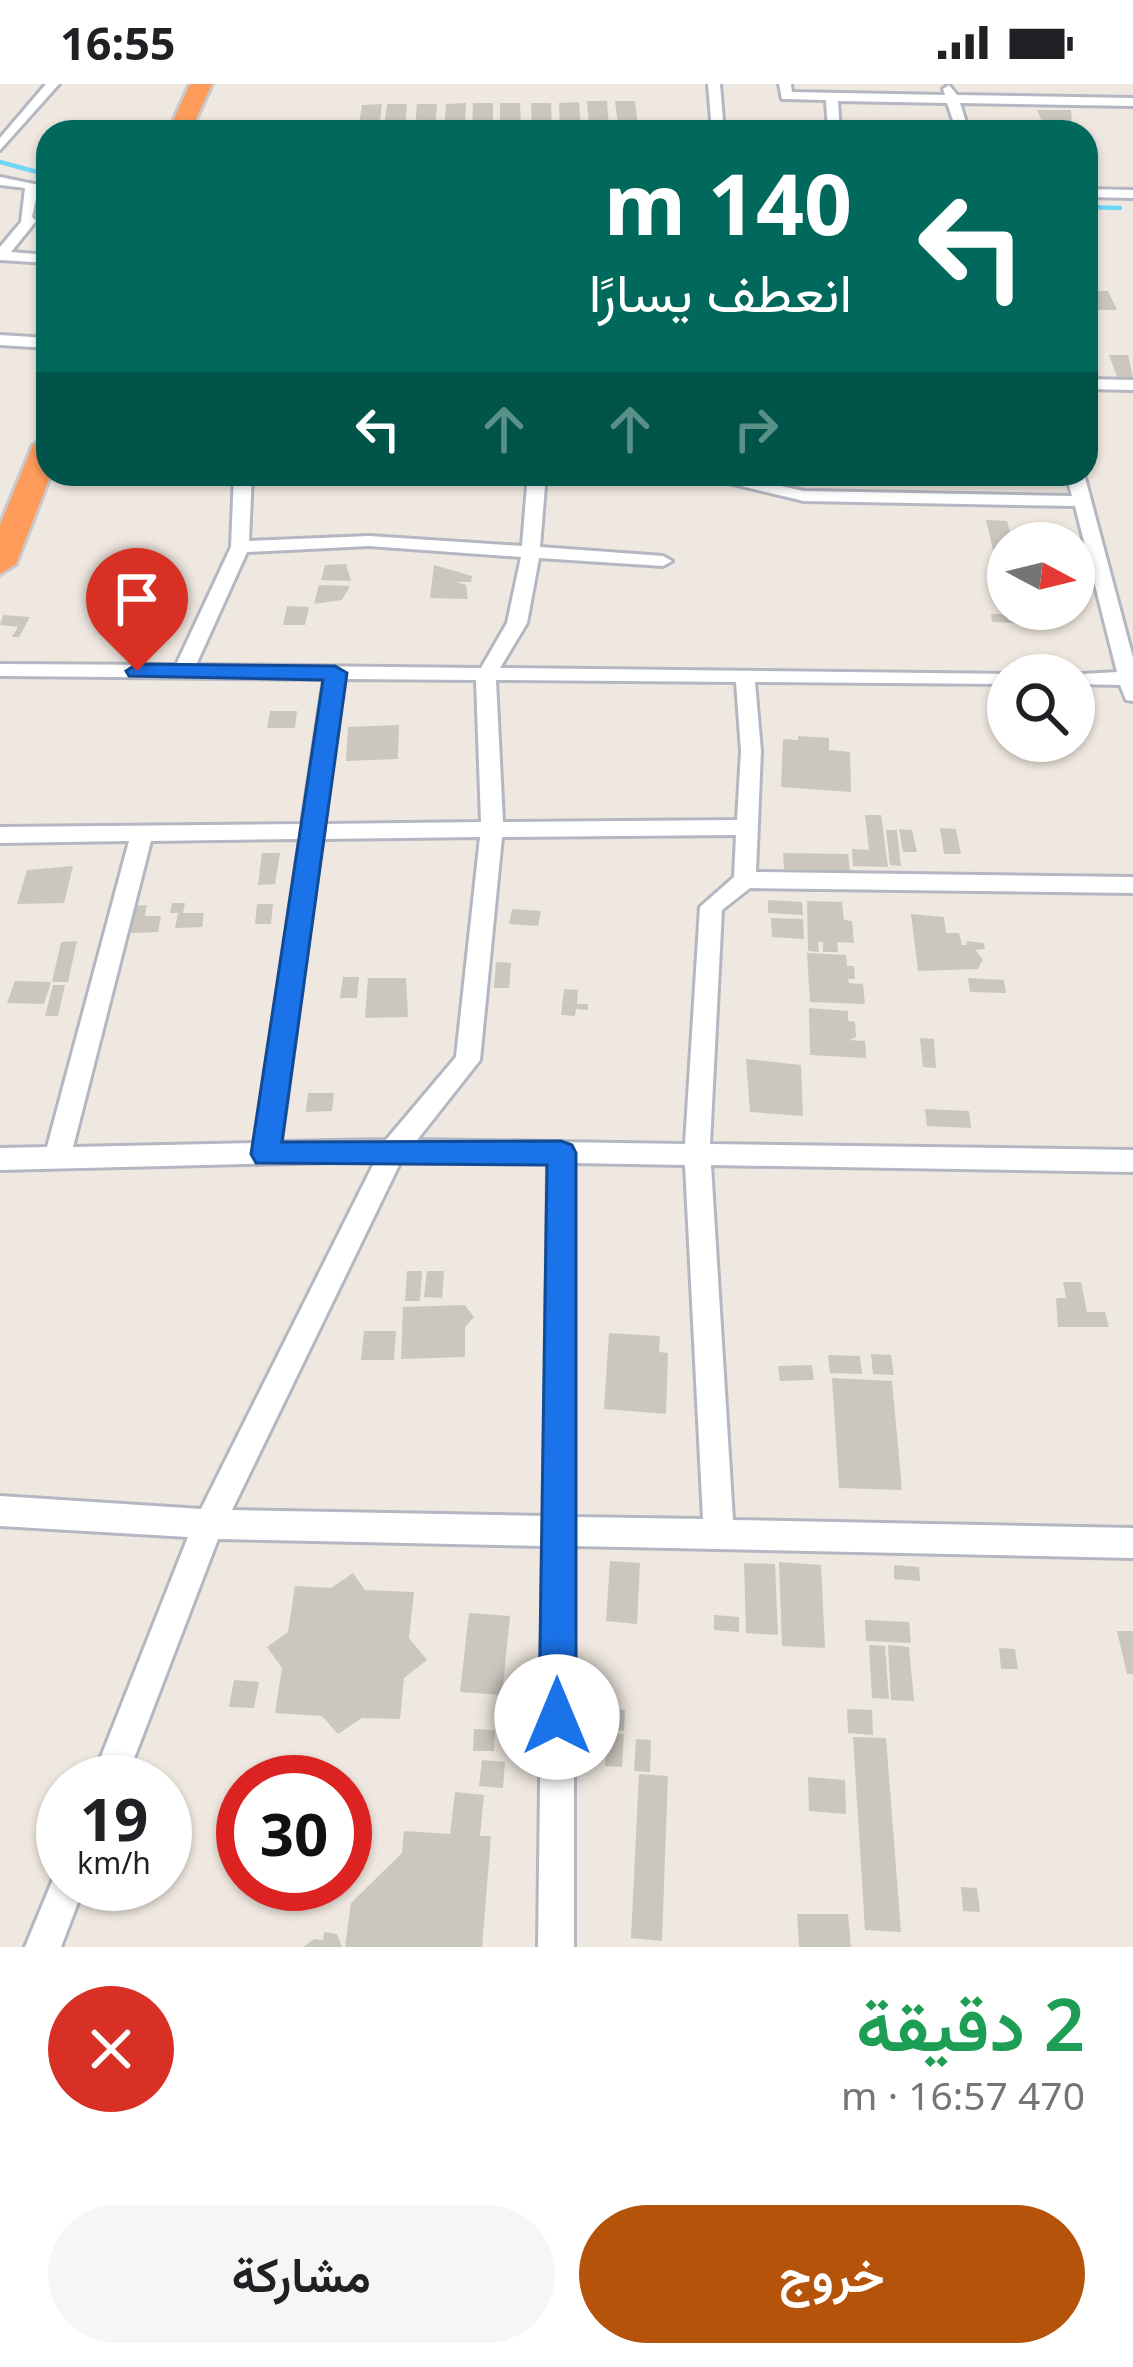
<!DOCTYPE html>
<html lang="ar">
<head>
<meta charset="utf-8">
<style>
	:root { --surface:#fff; --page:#f6f6f6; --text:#202124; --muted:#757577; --accent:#b45309 }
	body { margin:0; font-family:"Noto Sans",Vazirmatn,sans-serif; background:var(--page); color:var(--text); direction:rtl; height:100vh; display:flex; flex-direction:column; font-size:45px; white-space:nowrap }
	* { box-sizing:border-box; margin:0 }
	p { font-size:39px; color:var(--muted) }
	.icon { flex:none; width:66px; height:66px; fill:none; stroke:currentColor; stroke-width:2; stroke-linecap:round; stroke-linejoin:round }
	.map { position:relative; height:1863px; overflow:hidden; direction:ltr }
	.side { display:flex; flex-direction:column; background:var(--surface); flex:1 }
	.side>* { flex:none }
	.top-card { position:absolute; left:36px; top:36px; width:1062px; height:366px; border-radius:36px; box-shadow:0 3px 9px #0004; direction:rtl; background:#00695c; color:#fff; overflow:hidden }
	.needle { width:78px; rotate:97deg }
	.buttons { position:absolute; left:987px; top:438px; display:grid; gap:24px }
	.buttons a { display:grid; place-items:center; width:108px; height:108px; border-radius:50%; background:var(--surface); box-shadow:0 3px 9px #0004; font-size:60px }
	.speed { position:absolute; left:36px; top:1671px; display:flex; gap:24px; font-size:60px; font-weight:700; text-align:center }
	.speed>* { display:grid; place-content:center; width:156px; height:156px; border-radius:50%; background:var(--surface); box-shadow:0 3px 9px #0004; line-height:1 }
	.speed small { font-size:30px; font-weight:400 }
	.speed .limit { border:18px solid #d22; background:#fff; color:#111 }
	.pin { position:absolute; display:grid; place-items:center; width:102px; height:102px; color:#fff; margin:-123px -51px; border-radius:50% 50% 50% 0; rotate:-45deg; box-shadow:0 0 12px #0007 }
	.pin .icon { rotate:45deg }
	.me { position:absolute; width:132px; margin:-66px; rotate:0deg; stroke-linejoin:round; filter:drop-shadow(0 0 9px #0008) }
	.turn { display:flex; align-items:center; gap:42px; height:252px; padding:0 48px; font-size:54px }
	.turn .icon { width:156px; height:156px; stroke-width:2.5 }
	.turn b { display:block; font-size:84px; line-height:102px }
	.lanes { display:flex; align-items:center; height:114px; padding:0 48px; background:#0003; justify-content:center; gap:60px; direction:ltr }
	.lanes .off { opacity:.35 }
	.round { display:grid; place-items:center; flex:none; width:126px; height:126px; border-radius:63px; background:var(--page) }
	.overview { display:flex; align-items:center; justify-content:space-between; height:204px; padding:0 48px }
	h1 { font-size:72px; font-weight:600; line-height:90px; color:#1e9e55 }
	.button { display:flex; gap:24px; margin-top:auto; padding:24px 48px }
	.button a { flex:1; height:138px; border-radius:72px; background:var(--accent); color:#fff; font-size:48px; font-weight:600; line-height:138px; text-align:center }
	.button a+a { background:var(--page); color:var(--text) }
	.status { display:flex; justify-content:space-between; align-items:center; height:84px; padding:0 60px; background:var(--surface); direction:ltr }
	.status svg { height:33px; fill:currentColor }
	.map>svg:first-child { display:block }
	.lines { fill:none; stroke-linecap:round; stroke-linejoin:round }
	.stream { stroke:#6fd7f5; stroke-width:4.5 }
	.building { fill:#cbc6be }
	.street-casing { stroke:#b4b7c1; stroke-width:6 }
	.highway-casing { stroke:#c9c9c9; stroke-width:6 }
	.street { fill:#fff; fill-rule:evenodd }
	.highway { fill:#ff9b5b; fill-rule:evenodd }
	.route { fill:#1a73e8; stroke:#114b97; stroke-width:3 }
</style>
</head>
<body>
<div class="status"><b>16:55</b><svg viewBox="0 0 49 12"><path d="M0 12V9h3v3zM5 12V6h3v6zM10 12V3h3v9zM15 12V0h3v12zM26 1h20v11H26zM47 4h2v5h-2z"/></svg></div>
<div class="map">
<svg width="1133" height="1863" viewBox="0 0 1133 1863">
	<rect width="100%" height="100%" fill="#efe8e0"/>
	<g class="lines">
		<!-- stream -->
		<path class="stream" d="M 0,78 L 48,91
			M 1086,123 L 1120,124"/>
	</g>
	<!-- building -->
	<path class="building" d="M 587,17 L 607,17 L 609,42 L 589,42 Z
		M 615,17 L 635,17 L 638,42 L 618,42 Z
		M 579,18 L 581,43 L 560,44 L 559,19 Z
		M 466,19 L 465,45 L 444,45 L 446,20 Z
		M 473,19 L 493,19 L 493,44 L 472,44 Z
		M 500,19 L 520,19 L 521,44 L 500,44 Z
		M 531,19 L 551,19 L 552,44 L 532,44 Z
		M 382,20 L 379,45 L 358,46 L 362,21 Z
		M 387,20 L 407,20 L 405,45 L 384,45 Z
		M 417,20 L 437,20 L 435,45 L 415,45 Z
		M 1037,26 L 1071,26 L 1072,41 L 1043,40 Z
		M 1086,207 L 1108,207 L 1117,226 L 1086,226 Z
		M 1109,271 L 1128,271 L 1133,294 L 1117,293 Z
		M 986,436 L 1007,437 L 1013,459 L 1008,459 L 1008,483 L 997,483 Z
		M 346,480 L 351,497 L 321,496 L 325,481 Z
		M 434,481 L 472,492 L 471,498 L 457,498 L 466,501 L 468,515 L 430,514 Z
		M 319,501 L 350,502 L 342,516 L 314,520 Z
		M 287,522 L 309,523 L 305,541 L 283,541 Z
		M 991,530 L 1025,531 L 1035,540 L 992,538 Z
		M 3,531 L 30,533 L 19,553 L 12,553 L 18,543 L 0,541 Z
		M 270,627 L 297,627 L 295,644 L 267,644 Z
		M 399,641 L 398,675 L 346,677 L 348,643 Z
		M 798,652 L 829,654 L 829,666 L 850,668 L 851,708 L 781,703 L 783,655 L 798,656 Z
		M 865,731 L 881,731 L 888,783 L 853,782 L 852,765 L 869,766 Z
		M 940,744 L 956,745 L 961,770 L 944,770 Z
		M 899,745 L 912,746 L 917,768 L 903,768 Z
		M 886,746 L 897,746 L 901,782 L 890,781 Z
		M 262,769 L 280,769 L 275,800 L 258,801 Z
		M 783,769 L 848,770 L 850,787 L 784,785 Z
		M 73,782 L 64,819 L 17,820 L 27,786 Z
		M 768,816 L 802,818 L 803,831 L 768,829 Z
		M 807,817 L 842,818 L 844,836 L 852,837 L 854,859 L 837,858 L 838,868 L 823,868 L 823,858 L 818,858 L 819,868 L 808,867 Z
		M 172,819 L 185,819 L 183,829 L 204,829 L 202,843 L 175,844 L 178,829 L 170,829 Z
		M 257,820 L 273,820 L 271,840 L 255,840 Z
		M 147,821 L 145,832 L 161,832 L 158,848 L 131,849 L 133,822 Z
		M 512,825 L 541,827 L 538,842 L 509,840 Z
		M 911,830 L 944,833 L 946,849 L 959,849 L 962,861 L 967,861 L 966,857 L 984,859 L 985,865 L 975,866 L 983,875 L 978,885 L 918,887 Z
		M 771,834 L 803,835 L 804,855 L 772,853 Z
		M 77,857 L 68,898 L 52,898 L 61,858 Z
		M 807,869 L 846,871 L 847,882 L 854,882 L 855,895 L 848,895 L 849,899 L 863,900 L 865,920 L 810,918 Z
		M 496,878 L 511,879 L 509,904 L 494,904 Z
		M 343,893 L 359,893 L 357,914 L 340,914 Z
		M 368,894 L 406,894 L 408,933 L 365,934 Z
		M 968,894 L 1004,896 L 1006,909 L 970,908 Z
		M 15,897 L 51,898 L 44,920 L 7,919 Z
		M 53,901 L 65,901 L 58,932 L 45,932 Z
		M 564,905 L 578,906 L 577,920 L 588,920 L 588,926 L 576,925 L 575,932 L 561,931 Z
		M 809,924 L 848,927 L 848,937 L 855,938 L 856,953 L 849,956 L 865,957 L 866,974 L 810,971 Z
		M 920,954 L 934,955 L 936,984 L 923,983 Z
		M 746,975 L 801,981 L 803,1032 L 750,1028 Z
		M 308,1009 L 334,1009 L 332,1027 L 306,1028 Z
		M 925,1025 L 969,1027 L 971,1044 L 927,1042 Z
		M 407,1187 L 422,1187 L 420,1217 L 405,1217 Z
		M 427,1187 L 444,1187 L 442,1214 L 424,1213 Z
		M 1063,1198 L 1081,1198 L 1087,1228 L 1105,1228 L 1109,1243 L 1058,1243 L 1056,1214 L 1066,1214 Z
		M 465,1221 L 474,1233 L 465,1243 L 465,1273 L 401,1275 L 403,1223 Z
		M 364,1247 L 396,1247 L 394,1276 L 361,1276 Z
		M 609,1249 L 660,1252 L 659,1268 L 668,1269 L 666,1330 L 604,1325 Z
		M 871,1270 L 891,1271 L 894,1291 L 873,1290 Z
		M 828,1271 L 860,1272 L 862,1290 L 830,1289 Z
		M 812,1281 L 814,1296 L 780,1297 L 778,1282 Z
		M 832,1294 L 892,1297 L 902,1406 L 839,1404 Z
		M 610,1477 L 640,1479 L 637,1540 L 606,1537 Z
		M 779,1478 L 821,1481 L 825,1564 L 782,1562 Z
		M 744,1479 L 775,1480 L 778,1551 L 746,1549 Z
		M 894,1481 L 919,1483 L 920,1497 L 894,1495 Z
		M 353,1489 L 365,1506 L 414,1508 L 409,1554 L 427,1576 L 404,1594 L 400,1635 L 362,1634 L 338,1650 L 322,1632 L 275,1629 L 282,1584 L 267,1563 L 288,1548 L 295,1502 L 331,1504 Z
		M 469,1529 L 510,1532 L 502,1611 L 460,1608 Z
		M 714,1531 L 739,1533 L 739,1548 L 714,1546 Z
		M 865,1536 L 909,1538 L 911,1559 L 866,1557 Z
		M 1117,1547 L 1133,1547 L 1133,1590 L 1127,1590 Z
		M 869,1561 L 885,1562 L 889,1615 L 872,1614 Z
		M 888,1561 L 909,1563 L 914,1617 L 891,1616 Z
		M 999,1564 L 1015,1565 L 1018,1585 L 1001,1585 Z
		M 234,1596 L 259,1598 L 254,1624 L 229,1623 Z
		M 609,1625 L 625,1626 L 624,1647 L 607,1645 Z
		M 847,1625 L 872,1626 L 873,1651 L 848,1649 Z
		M 474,1645 L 495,1646 L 494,1667 L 473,1667 Z
		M 607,1649 L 624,1650 L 622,1683 L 605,1682 Z
		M 853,1653 L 886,1654 L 901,1848 L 865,1846 Z
		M 636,1655 L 651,1656 L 650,1688 L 634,1687 Z
		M 482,1676 L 505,1678 L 503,1704 L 479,1702 Z
		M 639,1690 L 668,1692 L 662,1857 L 631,1854 Z
		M 808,1693 L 845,1696 L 846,1730 L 809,1727 Z
		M 455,1708 L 484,1711 L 480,1752 L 491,1752 L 482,1863 L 345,1863 L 351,1819 L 402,1769 L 404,1747 L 450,1750 Z
		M 961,1803 L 977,1804 L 980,1828 L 963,1827 Z
		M 797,1830 L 848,1830 L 851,1863 L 799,1863 Z
		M 324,1848 L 337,1850 L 342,1863 L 303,1863 L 314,1855 L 323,1856 Z"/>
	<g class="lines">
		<defs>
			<path id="street" d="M 46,0 L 59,0 L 0,66 L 0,54 Z
				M 708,0 L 720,0 L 724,48 L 712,48 Z
				M 779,0 L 791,0 L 792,8 L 945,11 L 943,5 L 949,1 L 957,11 L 1133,14 L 1133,22 L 960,19 L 969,48 L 957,48 L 947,19 L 838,17 L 840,48 L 828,48 L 826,16 L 782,15 Z
				M 0,93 L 39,101 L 32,133 L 36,137 L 11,168 L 48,171 L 48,179 L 0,176 L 0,163 L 21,138 L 25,104 L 0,101 Z
				M 1086,105 L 1133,106 L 1133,114 L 1086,113 Z
				M 0,251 L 48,254 L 48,264 L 0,261 Z
				M 1086,295 L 1133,296 L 1133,306 L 1086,305 Z
				M 234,390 L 252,390 L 249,457 L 369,452 L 522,462 L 528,390 L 546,390 L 540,463 L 663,472 L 672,477 L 663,482 L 539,474 L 527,539 L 500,584 L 1015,590 L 1008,591 L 1008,600 L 755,598 L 761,667 L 756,788 L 1133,793 L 1133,809 L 750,804 L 722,826 L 710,1060 L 1133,1066 L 1133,1088 L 711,1081 L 733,1436 L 1133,1444 L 1133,1474 L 574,1462 L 574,1863 L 538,1863 L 543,1462 L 218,1455 L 125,1698 L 91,1698 L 188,1453 L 0,1442 L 0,1412 L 201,1425 L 375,1077 L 0,1086 L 0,1064 L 47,1063 L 129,757 L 0,759 L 0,743 L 302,740 L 324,595 L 0,592 L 0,580 L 176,581 L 231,463 ZM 369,462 L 521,473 L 507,539 L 481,584 L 196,581 L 247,468 ZM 344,595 L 476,596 L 481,738 L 324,740 ZM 496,596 L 736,598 L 741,667 L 737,736 L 503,738 ZM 736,751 L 734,793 L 700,823 L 685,1060 L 417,1056 L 480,976 L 502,753 ZM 480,753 L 456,973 L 386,1056 L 281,1058 L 322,755 ZM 300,755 L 255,1059 L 73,1063 L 151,757 ZM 401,1077 L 548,1079 L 544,1432 L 232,1426 ZM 574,1079 L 685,1081 L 703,1435 L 574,1433 Z
				M 691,390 L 725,390 L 804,407 L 1072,412 L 1066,390 L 1084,390 L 1133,574 L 1133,617 L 1126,616 L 1120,601 L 1074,600 L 1074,591 L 1066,591 L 1117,588 L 1075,422 L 804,417 Z
				M 63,1785 L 63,1800 L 85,1800 L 61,1863 L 25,1863 L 56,1788 Z"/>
			<path id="highway" d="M 190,0 L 212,0 L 190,48 L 168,48 Z
				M 48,352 L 51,390 L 16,480 L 0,490 L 0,441 L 33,361 Z"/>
		</defs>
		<!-- street casing -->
		<use href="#street" class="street-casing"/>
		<!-- highway casing -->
		<use href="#highway" class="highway-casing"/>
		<!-- street -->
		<use href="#street" class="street"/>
		<!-- highway -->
		<use href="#highway" class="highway"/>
	</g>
	<!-- route -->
	<path class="route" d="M 137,580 L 335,582 L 347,589 L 282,1058 L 561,1057 L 572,1061 L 576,1069 L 576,1633 L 571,1646 L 557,1651 L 544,1646 L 539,1633 L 547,1081 L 256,1079 L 251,1070 L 323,596 L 129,592 L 126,587 Z"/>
</svg>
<div class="buttons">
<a><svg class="needle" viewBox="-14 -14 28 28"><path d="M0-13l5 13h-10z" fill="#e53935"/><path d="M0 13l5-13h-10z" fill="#757577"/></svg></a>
<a><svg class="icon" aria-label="search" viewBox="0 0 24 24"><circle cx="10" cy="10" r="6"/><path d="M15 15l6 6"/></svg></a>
</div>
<div class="speed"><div>19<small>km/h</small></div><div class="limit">30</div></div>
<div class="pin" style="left:137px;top:587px;background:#d93025"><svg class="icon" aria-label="arrive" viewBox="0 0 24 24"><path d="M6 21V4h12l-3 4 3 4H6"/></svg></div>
<svg class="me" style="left:557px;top:1633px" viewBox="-20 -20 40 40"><circle r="19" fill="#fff"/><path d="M0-13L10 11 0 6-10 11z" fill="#1a73e8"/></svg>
<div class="top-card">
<div class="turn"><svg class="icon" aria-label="left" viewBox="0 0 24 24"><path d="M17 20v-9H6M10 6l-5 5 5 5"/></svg><div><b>140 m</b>انعطف يسارًا</div></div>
<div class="lanes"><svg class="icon" aria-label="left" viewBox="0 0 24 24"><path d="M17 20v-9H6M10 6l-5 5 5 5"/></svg><svg class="icon off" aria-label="ahead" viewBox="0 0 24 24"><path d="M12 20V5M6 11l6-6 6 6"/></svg><svg class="icon off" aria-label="ahead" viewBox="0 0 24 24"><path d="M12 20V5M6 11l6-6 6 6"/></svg><svg class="icon off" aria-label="right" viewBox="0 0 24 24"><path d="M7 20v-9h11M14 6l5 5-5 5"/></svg></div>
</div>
</div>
<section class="side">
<div class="overview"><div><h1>2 دقيقة</h1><p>470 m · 16:57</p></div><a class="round" style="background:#d93025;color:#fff"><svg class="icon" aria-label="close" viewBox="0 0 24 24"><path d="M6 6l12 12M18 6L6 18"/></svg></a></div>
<div class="button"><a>خروج</a><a>مشاركة</a></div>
</section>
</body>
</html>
